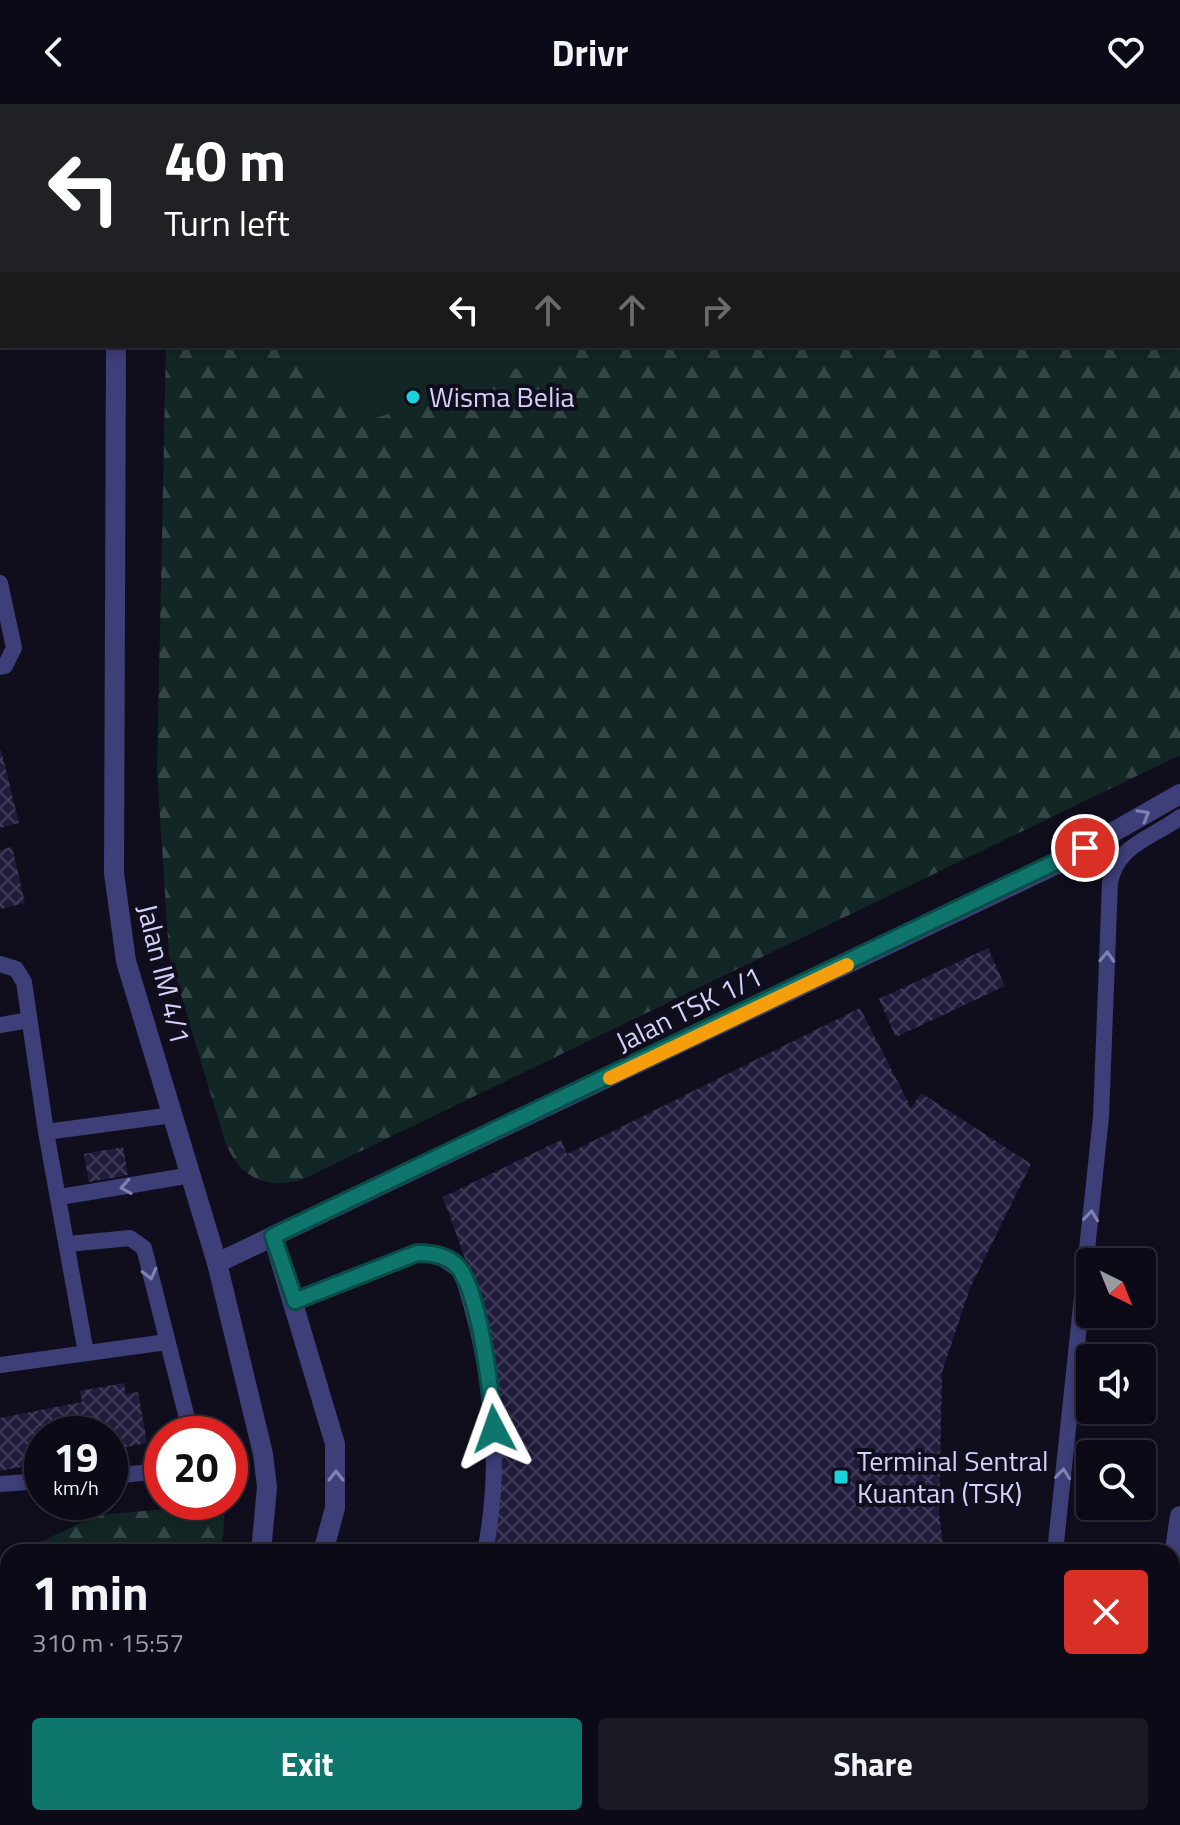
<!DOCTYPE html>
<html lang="en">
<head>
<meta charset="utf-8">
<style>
	:root { --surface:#0c0a16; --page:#1a1823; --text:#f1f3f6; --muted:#9a9aa1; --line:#2c2b35; --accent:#0f766e }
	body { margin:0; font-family:"Titillium Web",sans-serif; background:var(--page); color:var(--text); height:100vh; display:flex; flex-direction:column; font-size:30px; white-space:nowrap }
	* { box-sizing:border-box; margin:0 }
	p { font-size:26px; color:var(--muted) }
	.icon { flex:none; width:44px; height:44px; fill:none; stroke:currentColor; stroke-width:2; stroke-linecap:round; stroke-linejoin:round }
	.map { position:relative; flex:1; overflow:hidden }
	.side { position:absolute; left:0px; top:1440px; width:1180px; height:282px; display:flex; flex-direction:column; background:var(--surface); border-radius:24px 24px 0 0; box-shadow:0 4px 12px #0003,0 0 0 2px var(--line) }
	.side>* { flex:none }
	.top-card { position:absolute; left:0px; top:0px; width:1180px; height:244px; box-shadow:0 4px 12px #0003,0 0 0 2px var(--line); background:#202124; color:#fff; overflow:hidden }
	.needle { width:52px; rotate:137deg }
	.controls { position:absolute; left:1076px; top:1144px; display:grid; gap:16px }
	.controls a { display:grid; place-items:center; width:80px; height:80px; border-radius:8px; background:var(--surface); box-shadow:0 4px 12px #0003,0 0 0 2px var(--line); font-size:40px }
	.speed { position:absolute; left:24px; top:1312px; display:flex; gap:16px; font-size:40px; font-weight:700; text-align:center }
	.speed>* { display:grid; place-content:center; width:104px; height:104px; border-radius:50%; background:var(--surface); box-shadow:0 4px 12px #0003,0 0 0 2px var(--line); line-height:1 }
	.speed small { font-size:20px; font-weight:400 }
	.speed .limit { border:12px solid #d22; background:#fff; color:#111 }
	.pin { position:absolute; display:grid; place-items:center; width:68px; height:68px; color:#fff; margin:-34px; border:4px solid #fff; border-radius:50%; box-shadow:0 2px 8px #0007 }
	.me { position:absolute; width:88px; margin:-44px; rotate:356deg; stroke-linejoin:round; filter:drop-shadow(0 0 6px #0008) }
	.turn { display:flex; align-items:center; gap:28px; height:168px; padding:0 32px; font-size:36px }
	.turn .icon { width:104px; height:104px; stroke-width:2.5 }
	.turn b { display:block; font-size:56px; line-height:68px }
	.lanes { display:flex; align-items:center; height:76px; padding:0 32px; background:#0003; justify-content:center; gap:40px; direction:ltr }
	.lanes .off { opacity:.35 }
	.round { display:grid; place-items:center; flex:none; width:84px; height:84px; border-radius:8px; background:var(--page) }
	.overview { display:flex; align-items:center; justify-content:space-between; height:136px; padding:0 32px }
	h1 { font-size:48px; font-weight:700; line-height:60px }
	.primary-button { display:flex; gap:16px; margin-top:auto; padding:16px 32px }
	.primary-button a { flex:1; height:92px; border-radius:8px; background:var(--accent); color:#fff; font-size:32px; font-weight:700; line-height:92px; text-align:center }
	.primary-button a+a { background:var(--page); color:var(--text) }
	header { display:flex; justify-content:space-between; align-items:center; height:104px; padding:0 32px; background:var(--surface); font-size:36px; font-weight:700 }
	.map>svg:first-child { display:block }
	.grass { fill:#122725 }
	.forest { fill:url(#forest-firs) }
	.building { fill:url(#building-cross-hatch) }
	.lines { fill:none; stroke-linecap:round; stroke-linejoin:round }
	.service { stroke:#3e3e78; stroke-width:16 }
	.minor { stroke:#3e3e78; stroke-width:20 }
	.tertiary { stroke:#3e3e78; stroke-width:20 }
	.oneway { stroke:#8180b2 }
	.route-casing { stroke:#0a4d48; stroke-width:20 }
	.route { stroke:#0f766e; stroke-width:14 }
	.slow { stroke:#f59e0b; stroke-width:14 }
	.poi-dot { fill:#18d2de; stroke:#100e1d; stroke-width:3 }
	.labels { text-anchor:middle; stroke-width:8; stroke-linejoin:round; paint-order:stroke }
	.poi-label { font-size:28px; fill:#d3d0fa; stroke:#100e1d; text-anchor:start }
	.street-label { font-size:28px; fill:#d3d0fa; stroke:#100e1d }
</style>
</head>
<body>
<header><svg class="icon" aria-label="back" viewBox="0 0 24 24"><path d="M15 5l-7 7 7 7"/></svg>Drivr<svg class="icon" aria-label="heart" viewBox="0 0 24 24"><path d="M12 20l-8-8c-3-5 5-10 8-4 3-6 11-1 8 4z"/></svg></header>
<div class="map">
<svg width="1180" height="1721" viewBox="0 0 1180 1721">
	<defs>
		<pattern id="forest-firs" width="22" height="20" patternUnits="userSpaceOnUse" patternTransform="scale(2)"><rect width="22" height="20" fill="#122725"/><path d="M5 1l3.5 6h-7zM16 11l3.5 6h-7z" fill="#344546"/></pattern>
		<pattern id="building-cross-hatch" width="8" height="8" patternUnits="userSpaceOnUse" patternTransform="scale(2)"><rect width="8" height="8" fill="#211c3c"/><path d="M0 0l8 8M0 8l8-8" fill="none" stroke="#403c59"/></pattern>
	</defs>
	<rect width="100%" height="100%" fill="#100e1d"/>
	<!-- grass -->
	<path class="grass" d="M 133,0 L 1170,0 L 1170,2 Z
		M 269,242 L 657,242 L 364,345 Z"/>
	<!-- forest -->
	<path class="forest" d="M 1117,0 L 1180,0 L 1180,651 L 301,1076 C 265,1086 238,1072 225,1037 L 169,851 L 157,666 L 166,242 L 302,242 L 365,310 L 379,313 L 580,242 L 1178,242 L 1178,2 Z
		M 225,1400 L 222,1448 L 19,1448 L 98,1411 Z
		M 8,1453 L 8,1714 L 151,1714 L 149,1721 L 0,1721 L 0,1457 Z"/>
	<!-- building -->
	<path class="building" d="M 1,646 L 19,719 L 0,724 L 0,647 Z
		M 12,743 L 25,799 L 0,805 L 0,746 Z
		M 988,844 L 1005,882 L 896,933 L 879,895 Z
		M 860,904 L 911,1004 L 921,989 L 1031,1060 L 970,1184 L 942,1268 L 939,1410 L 944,1448 L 492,1448 L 496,1431 L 501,1316 L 478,1191 L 443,1093 L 561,1036 L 567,1050 Z
		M 123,1043 L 128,1071 L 89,1078 L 84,1050 Z
		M 124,1279 L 126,1290 L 138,1288 L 147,1339 L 110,1346 L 110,1330 L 42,1330 L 42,1359 L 0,1367 L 0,1314 L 82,1298 L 80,1287 Z
		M 551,1714 L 908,1714 L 911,1721 L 549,1721 Z"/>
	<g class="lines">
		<!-- service -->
		<path class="service" d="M 199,0 L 202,2
			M 0,100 L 2,100
			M 0,209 L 2,208
			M 0,479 L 14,544 L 5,562 L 0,563
			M 0,860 L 16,865 L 24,878 L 46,1028 L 86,1249
			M 0,921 L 29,916
			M 46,1028 L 173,1011
			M 60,1093 L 192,1071
			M 68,1140 L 130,1134 L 144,1144 L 191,1330
			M 295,1197 L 417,1149 L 434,1149 L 461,1167 C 491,1259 504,1352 485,1448
			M 0,1261 L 167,1238
			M 110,1372 L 162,1367
			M 0,1380 L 42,1377
			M 1055,1448 L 1101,1013 L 1110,779 C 1117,740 1153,734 1180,713
			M 377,1714 L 381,1721
			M 1025,1721 L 1026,1714"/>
		<!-- minor -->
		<path class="minor" d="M 172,0 L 172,2
			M 829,2 L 834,0
			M 273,1132 L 335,1340 L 335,1404 L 323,1448
			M 1172,1465 L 1180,1412
			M 249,1721 L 251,1714
			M 1141,1721 L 1141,1714"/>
		<!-- tertiary -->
		<path class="tertiary" d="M 96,0 L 96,2
			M 116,242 L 114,769 L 126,857 L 217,1159 L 263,1350 L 267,1383 L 261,1448
			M 217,1159 L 1061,758 L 1180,690
			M 190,1721 L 192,1714"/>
	</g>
	<!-- one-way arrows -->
	<defs><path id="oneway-chevron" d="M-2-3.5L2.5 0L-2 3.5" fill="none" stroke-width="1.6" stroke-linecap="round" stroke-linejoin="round" transform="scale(2)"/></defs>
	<g class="oneway">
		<use href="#oneway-chevron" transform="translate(1144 711) rotate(-30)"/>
		<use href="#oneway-chevron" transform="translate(1107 853) rotate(-88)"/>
		<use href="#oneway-chevron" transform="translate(126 1083) rotate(171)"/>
		<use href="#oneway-chevron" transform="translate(1091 1112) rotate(-84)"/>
		<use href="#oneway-chevron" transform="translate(150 1170) rotate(76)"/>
		<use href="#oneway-chevron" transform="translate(1063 1370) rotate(-84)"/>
		<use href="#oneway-chevron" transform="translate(336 1372) rotate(-90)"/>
	</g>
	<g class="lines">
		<defs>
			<path id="route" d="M 494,1325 C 491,1287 481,1199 461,1167 C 452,1152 432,1149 417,1149 L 295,1197 L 273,1132 L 1085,744"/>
		</defs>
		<!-- route casing -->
		<use href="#route" class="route-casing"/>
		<!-- route -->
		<use href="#route" class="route"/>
		<!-- slow -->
		<path class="slow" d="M 610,974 L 847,861"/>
	</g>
	<!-- markers -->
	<g class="poi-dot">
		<circle cx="413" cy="293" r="8"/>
		<rect x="833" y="1365" width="16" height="16" rx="4"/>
	</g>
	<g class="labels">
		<!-- poi labels -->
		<g class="poi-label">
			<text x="429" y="303">Wisma Belia</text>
			<text x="857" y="1367">Terminal Sentral<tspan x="857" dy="32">Kuantan (TSK)</tspan></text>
		</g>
		<!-- street labels -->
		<g class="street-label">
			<text transform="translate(164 870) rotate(76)" y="10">Jalan IM 4/1</text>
			<text transform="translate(689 905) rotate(-26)" y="10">Jalan TSK 1/1</text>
		</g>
	</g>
</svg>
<div class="controls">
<a><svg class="needle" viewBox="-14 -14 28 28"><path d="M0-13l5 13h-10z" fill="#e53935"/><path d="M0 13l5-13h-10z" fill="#9a9aa1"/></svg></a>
<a><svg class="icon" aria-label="sound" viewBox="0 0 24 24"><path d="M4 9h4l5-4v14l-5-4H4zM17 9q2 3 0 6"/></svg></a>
<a><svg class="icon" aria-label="search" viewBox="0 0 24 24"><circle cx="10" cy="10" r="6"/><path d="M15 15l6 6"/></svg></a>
</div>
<div class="speed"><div>19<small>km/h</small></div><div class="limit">20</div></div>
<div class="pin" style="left:1085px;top:744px;background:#d93025"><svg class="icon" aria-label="arrive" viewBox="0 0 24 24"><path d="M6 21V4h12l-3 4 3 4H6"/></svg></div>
<svg class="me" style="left:494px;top:1325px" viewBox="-20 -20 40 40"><path d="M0-17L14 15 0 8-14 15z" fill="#0f766e" stroke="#fff" stroke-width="4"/></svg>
<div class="top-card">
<div class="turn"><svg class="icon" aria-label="left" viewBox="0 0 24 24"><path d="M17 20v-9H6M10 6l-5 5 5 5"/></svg><div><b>40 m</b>Turn left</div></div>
<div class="lanes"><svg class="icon" aria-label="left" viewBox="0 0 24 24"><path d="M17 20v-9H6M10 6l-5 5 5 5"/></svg><svg class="icon off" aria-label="ahead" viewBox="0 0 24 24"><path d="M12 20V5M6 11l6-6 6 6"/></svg><svg class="icon off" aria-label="ahead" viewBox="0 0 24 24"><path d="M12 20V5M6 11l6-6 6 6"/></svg><svg class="icon off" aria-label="right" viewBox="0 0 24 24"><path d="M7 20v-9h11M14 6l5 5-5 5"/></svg></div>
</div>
<section class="side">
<div class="overview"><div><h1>1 min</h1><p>310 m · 15:57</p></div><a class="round" style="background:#d93025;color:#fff"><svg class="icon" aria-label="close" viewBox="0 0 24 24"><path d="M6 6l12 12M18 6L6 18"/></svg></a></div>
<div class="primary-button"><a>Exit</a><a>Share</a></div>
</section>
</div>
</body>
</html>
